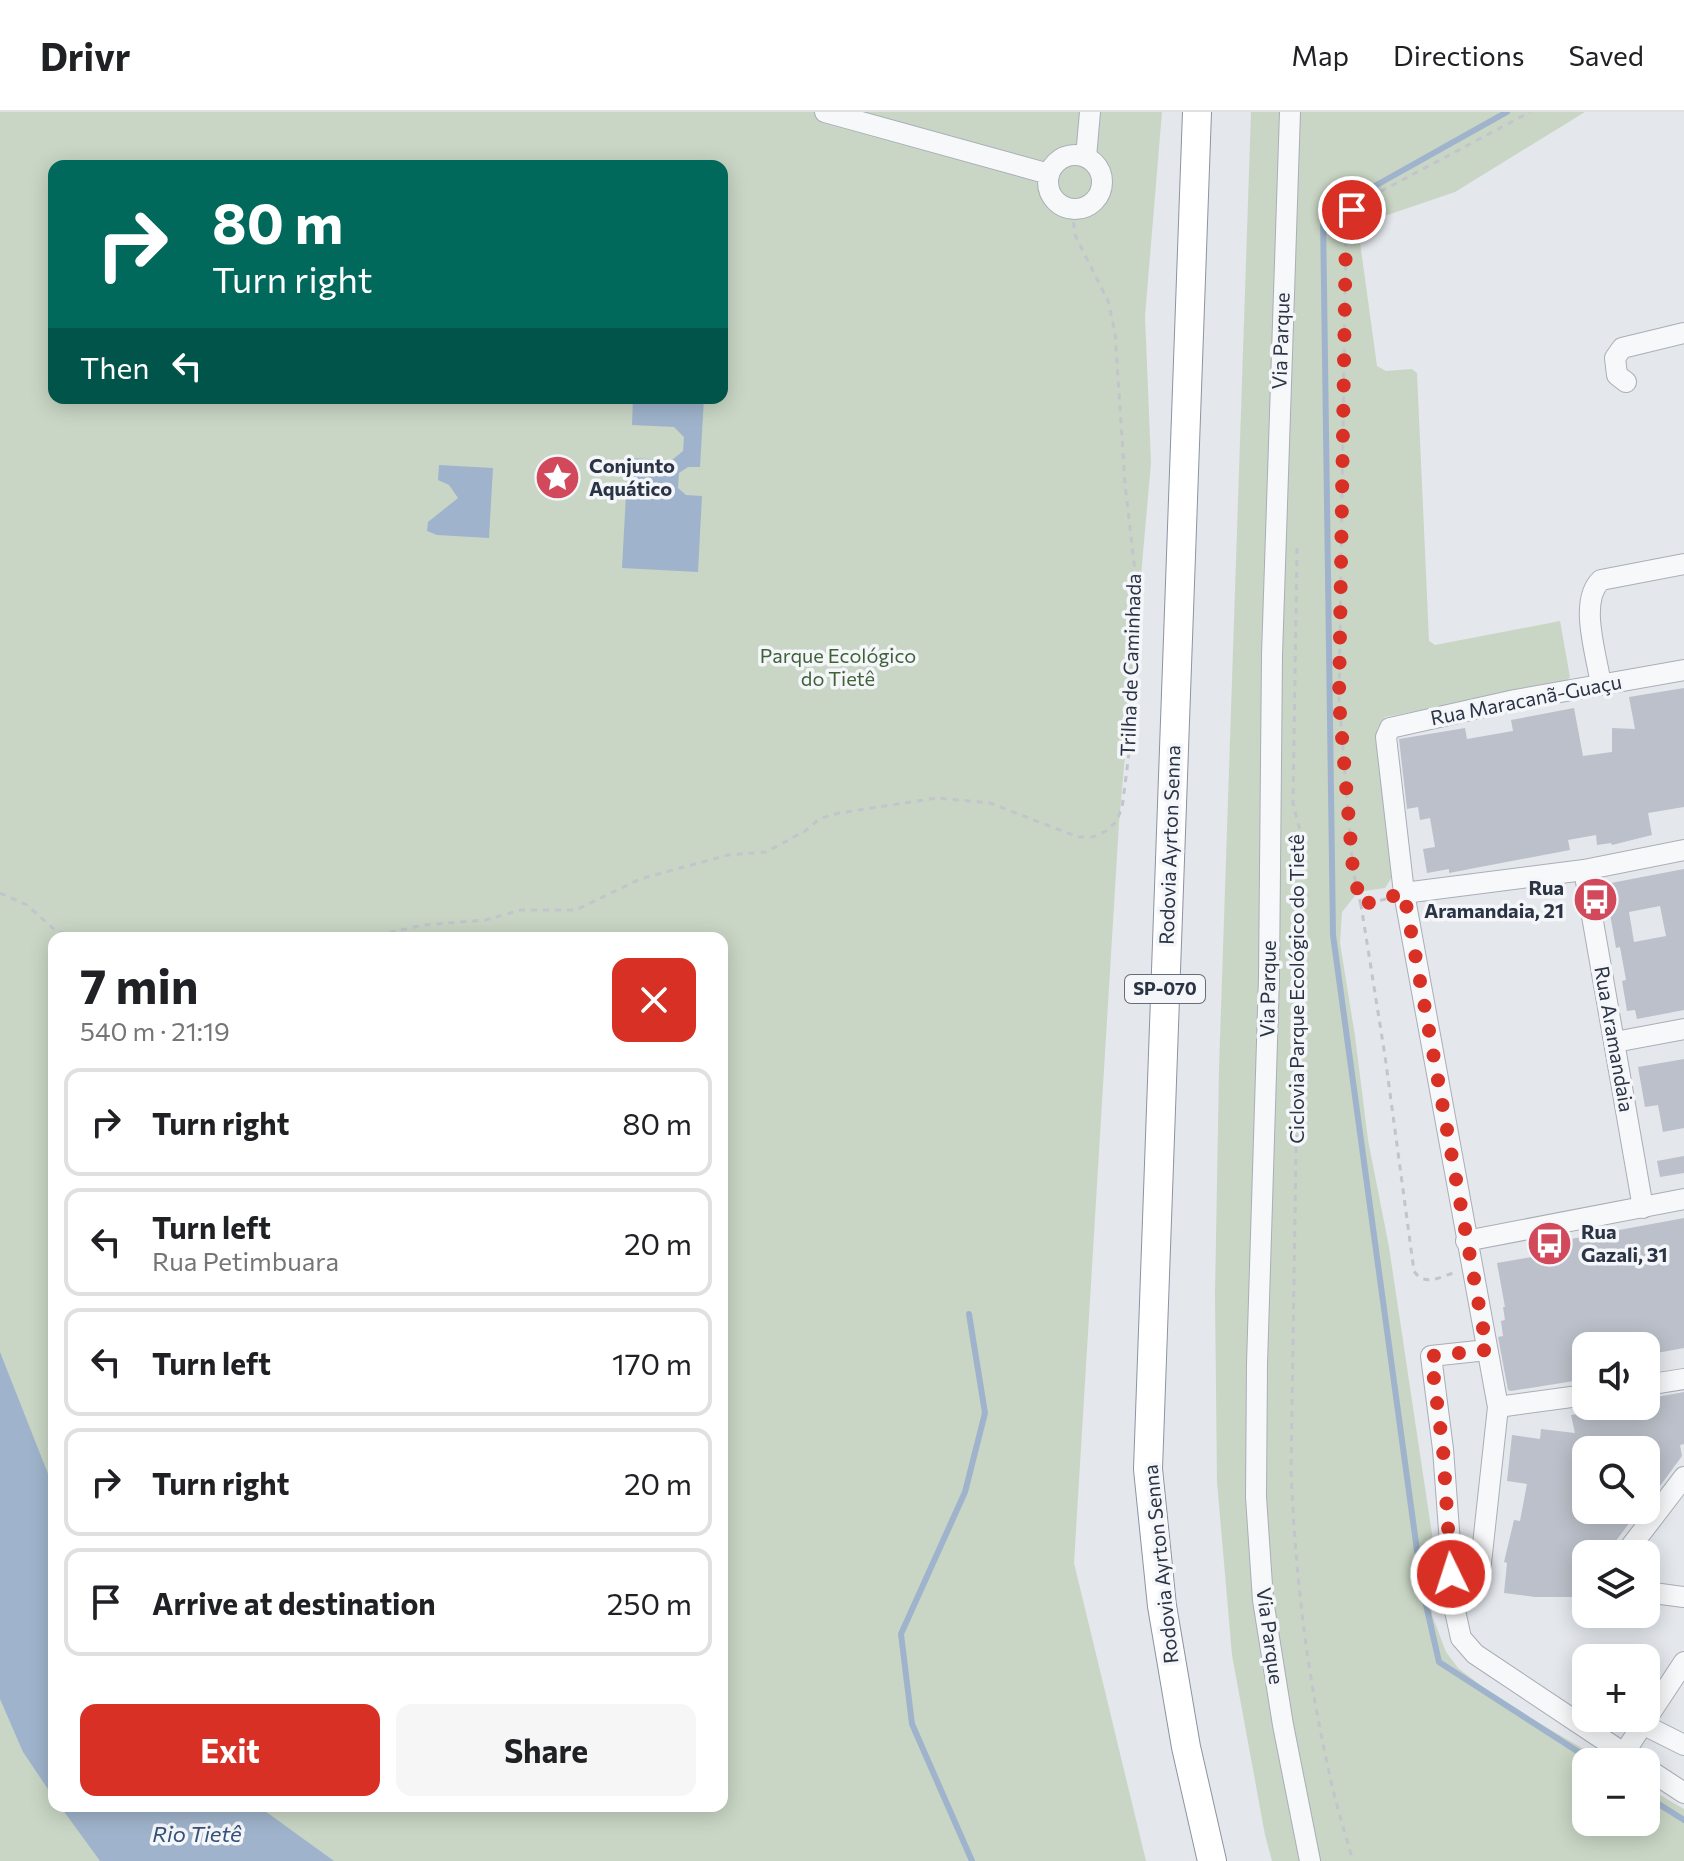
<!DOCTYPE html>
<html lang="en">
<head>
<meta charset="utf-8">
<style>
	:root { --surface:#fff; --page:#f6f6f6; --text:#202124; --muted:#757577; --line:#e0e0e0; --accent:#d93025 }
	body { margin:0; font-family:Commissioner,sans-serif; background:var(--page); color:var(--text); height:100vh; display:flex; flex-direction:column; font-size:30px; white-space:nowrap }
	* { box-sizing:border-box; margin:0 }
	p { font-size:26px; color:var(--muted) }
	.icon { flex:none; width:44px; height:44px; fill:none; stroke:currentColor; stroke-width:2; stroke-linecap:round; stroke-linejoin:round }
	.map { position:relative; flex:1; overflow:hidden }
	.drawer { position:absolute; left:48px; top:820px; width:680px; height:880px; display:flex; flex-direction:column; background:var(--surface); border-radius:16px; box-shadow:0 4px 20px #0003 }
	.drawer>* { flex:none }
	.banner { position:absolute; left:48px; top:48px; width:680px; height:244px; border-radius:16px; box-shadow:0 4px 20px #0003; background:#00695c; color:#fff; overflow:hidden }
	.tools { position:absolute; left:1572px; top:1220px; display:grid; gap:16px }
	.tools a { display:grid; place-items:center; width:88px; height:88px; border-radius:16px; background:var(--surface); box-shadow:0 4px 20px #0003; font-size:40px }
	.pin { position:absolute; display:grid; place-items:center; width:68px; height:68px; color:#fff; margin:-34px; border:4px solid #fff; border-radius:50%; box-shadow:0 2px 8px #0007 }
	.me { position:absolute; width:88px; margin:-44px; rotate:356deg; stroke-linejoin:round; filter:drop-shadow(0 0 6px #0008) }
	.turn { display:flex; align-items:center; gap:28px; height:168px; padding:0 32px; font-size:36px }
	.turn .icon { width:104px; height:104px; stroke-width:2.5 }
	.turn b { display:block; font-size:56px; line-height:68px }
	.then { display:flex; align-items:center; height:76px; padding:0 32px; background:#0003; gap:16px; font-size:30px }
	.round { display:grid; place-items:center; flex:none; width:84px; height:84px; border-radius:16px; background:var(--page) }
	.overview { display:flex; align-items:center; justify-content:space-between; height:136px; padding:0 32px }
	h1 { font-size:48px; font-weight:700; line-height:60px }
	.button { display:flex; gap:16px; margin-top:auto; padding:16px 32px }
	.button a { flex:1; height:92px; border-radius:16px; background:var(--accent); color:#fff; font-size:32px; font-weight:700; line-height:92px; text-align:center }
	.button a+a { background:var(--page); color:var(--text) }
	ul { padding:0; list-style:none }
	li { display:flex; align-items:center; gap:24px; height:108px; margin:0 16px 12px; padding:0 16px; border:4px solid var(--line); border-radius:16px }
	li div { flex:1 }
	li b { display:block; font-size:30px }
	li em { font-style:normal }
	header { display:flex; align-items:center; gap:48px; box-sizing:border-box; height:112px; padding:0 40px; background:var(--surface); border-bottom:2px solid var(--line) }
	header strong { font-size:38px }
	nav { display:flex; gap:44px; margin-inline-start:auto; font-size:28px }
	.map>svg:first-child { display:block }
	.green { fill:#c9d6c5; fill-rule:evenodd }
	.water { fill:#9fb4cc }
	.lines { fill:none; stroke-linecap:round; stroke-linejoin:round }
	.stream { stroke:#9fb4cc; stroke-width:6 }
	.building { fill:#bbc0ca; fill-rule:evenodd }
	.minor-casing { stroke:#a9aeb7; stroke-width:22 }
	.highway-casing { stroke:#8b94a3; stroke-width:30 }
	.path { stroke:#c2c5cb; stroke-width:3; stroke-dasharray:6 6; stroke-linecap:butt }
	.minor { stroke:#f7f8fa; stroke-width:20 }
	.highway { stroke:#fff; stroke-width:28 }
	.route { stroke:#d93025; stroke-width:14; stroke-dasharray:0 25.2 }
	.labels { text-anchor:middle; stroke-width:7; stroke-linejoin:round; paint-order:stroke }
	.shield { fill:#f4f6f9; stroke:#676e7b; stroke-width:2 }
	.shield-label { font-size:18px; font-weight:bold; fill:#2b3445 }
	.street-label { font-size:20px; fill:#2b3445; stroke:#f4f6f9 }
	.poi-label { font-size:20px; font-weight:bold; fill:#2b3445; stroke:#f4f6f9; text-anchor:start }
	.park-label { font-size:20px; fill:#3f6138; stroke:#f4f6f9 }
	.water-label { font-size:22px; font-style:italic; fill:#34527a; stroke:#f4f6f9 }
</style>
</head>
<body>
<header>
<strong>Drivr</strong>
<nav><a>Map</a><a>Directions</a><a>Saved</a></nav>
</header>
<div class="map">
<svg width="1684" height="1749" viewBox="0 0 1684 1749">
	<rect width="100%" height="100%" fill="#e4e7ec"/>
	<!-- green -->
	<path class="green" d="M 0,0 L 1162,0 L 1145,204 L 1151,351 L 1119,711 L 1074,1451 L 1146,1749 L 0,1749 ZM 54,54 L 722,54 L 722,286 L 54,286 ZM 54,826 L 722,826 L 722,1694 L 54,1694 Z
		M 1251,0 L 1585,0 L 1455,80 L 1364,111 L 1359,123 L 1377,254 L 1386,259 L 1412,257 L 1417,261 L 1429,529 L 1435,533 L 1560,509 L 1570,565 L 1566,570 L 1385,605 L 1377,617 L 1378,641 L 1394,762 L 1385,776 L 1358,780 L 1342,800 L 1340,831 L 1355,924 L 1368,1028 L 1389,1135 L 1433,1429 L 1432,1503 L 1446,1540 L 1458,1556 L 1501,1589 L 1606,1650 L 1586,1650 L 1586,1710 L 1646,1710 L 1646,1675 L 1684,1697 L 1684,1749 L 1272,1749 L 1265,1723 L 1232,1543 L 1217,1370 L 1215,1183 L 1219,957 Z"/>
	<!-- water -->
	<path class="water" d="M 633,286 L 704,286 L 700,355 L 688,355 L 679,361 L 678,376 L 686,383 L 702,384 L 698,460 L 622,456 L 628,346 L 672,348 L 683,339 L 684,325 L 674,315 L 632,313 Z
		M 439,353 L 493,356 L 489,426 L 437,423 L 427,419 L 428,410 L 458,386 L 449,373 L 438,368 Z
		M 0,1240 L 54,1377 L 54,1686 L 23,1640 L 0,1587 Z
		M 60,1694 L 258,1694 L 334,1749 L 100,1749 Z"/>
	<g class="lines">
		<!-- stream -->
		<path class="stream" d="M 1507,0 L 1323,103 L 1333,823 L 1422,1475 L 1439,1550 L 1594,1650
			M 969,1202 L 985,1301 L 965,1380 L 901,1522 L 912,1612 L 972,1749
			M 1646,1684 L 1684,1708"/>
	</g>
	<!-- building -->
	<path class="building" d="M 1684,576 L 1684,695 L 1648,701 L 1652,723 L 1612,733 L 1611,731 L 1597,733 L 1596,723 L 1568,728 L 1570,738 L 1449,761 L 1449,757 L 1427,761 L 1423,737 L 1435,735 L 1430,706 L 1420,708 L 1418,695 L 1407,697 L 1399,627 L 1465,616 L 1467,627 L 1513,619 L 1511,608 L 1574,596 L 1583,644 L 1612,640 L 1612,616 L 1635,617 L 1629,585 Z
		M 1684,757 L 1684,898 L 1637,907 L 1635,898 L 1627,899 L 1622,869 L 1626,868 L 1620,835 L 1616,836 L 1606,779 L 1611,771 ZM 1660,794 L 1666,824 L 1634,830 L 1629,800 Z
		M 1684,947 L 1684,1016 L 1663,1020 L 1658,993 L 1645,995 L 1638,955 Z
		M 1684,1044 L 1684,1061 L 1660,1065 L 1657,1049 Z
		M 1684,1106 L 1684,1236 L 1646,1243 L 1646,1234 L 1586,1234 L 1586,1257 L 1578,1258 L 1580,1268 L 1511,1279 L 1508,1278 L 1498,1225 L 1503,1224 L 1501,1209 L 1505,1208 L 1503,1195 L 1505,1195 L 1497,1151 L 1532,1145 L 1530,1136 L 1549,1131 Z
		M 1684,1280 L 1684,1332 L 1680,1333 L 1682,1344 L 1646,1393 L 1646,1338 L 1586,1338 L 1586,1398 L 1639,1398 L 1606,1442 L 1586,1442 L 1586,1472 L 1578,1485 L 1535,1485 L 1504,1481 L 1507,1451 L 1504,1450 L 1514,1408 L 1520,1409 L 1527,1372 L 1507,1369 L 1512,1323 L 1540,1327 L 1541,1317 L 1575,1321 L 1571,1303 L 1613,1297 L 1612,1294 L 1648,1294 L 1646,1287 Z"/>
	<g class="lines">
		<defs>
			<path id="minor" d="M 825,0 L 1049,62
				M 1290,0 L 1272,543 L 1269,865 L 1257,1252 L 1256,1385 L 1263,1488 L 1283,1613 L 1310,1749
				M1048 70a27 27 0 1 1 54 0a27 27 0 1 1-54 0Z
				M 1086,45 L 1090,0
				M 1626,270 L 1617,263 L 1615,246 L 1622,236 L 1684,221
				M 1601,573 C 1597,544 1578,489 1601,468 L 1684,452
				M 1584,758 L 1643,1096
				M 1404,781 L 1584,758 L 1684,738
				M 1615,930 L 1684,917
				M 1466,1129 L 1684,1087
				M 1487,1238 L 1431,1244 L 1443,1337 L 1455,1499 L 1461,1526 L 1475,1542 L 1637,1650
				M 1646,1273 L 1684,1267
				M 1586,1283 L 1498,1295 L 1404,781 L 1386,625 L 1390,616 L 1399,614 L 1515,588 L 1684,558
				M 1625,1442 L 1684,1365
				M 1481,1451 L 1498,1295
				M 1646,1480 L 1684,1485
				M 1642,1612 L 1684,1633
				M 1624,1641 L 1684,1550
				M 1646,1656 L 1684,1681"/>
			<path id="highway" d="M 1197,0 L 1148,1357 L 1162,1494 L 1186,1635 L 1212,1749"/>
		</defs>
		<!-- minor casing -->
		<use href="#minor" class="minor-casing"/>
		<!-- highway casing -->
		<use href="#highway" class="highway-casing"/>
		<!-- path -->
		<path class="path" d="M 1297,436 L 1293,691 L 1301,723 L 1291,1358 C 1295,1458 1306,1557 1328,1655 C 1334,1686 1344,1718 1353,1749
			M 0,781 L 27,793 L 55,818 L 78,826
			M 1386,787 L 1361,793 L 1385,944 L 1414,1159 C 1424,1175 1440,1165 1456,1160
			M 1361,793 L 1353,758 L 1339,589 L 1346,117 L 1352,98 L 1359,91 L 1530,0
			M 366,826 L 423,813 L 485,808 L 521,798 L 576,798 L 640,767 L 728,743 L 766,740 L 805,719 L 819,707 L 839,701 L 937,686 L 990,691 L 1078,725 L 1093,725 L 1106,719 L 1116,710 L 1122,696 L 1132,618 L 1136,468 L 1125,372 L 1115,220 L 1108,189 L 1075,123 L 1072,98"/>
		<!-- minor -->
		<use href="#minor" class="minor"/>
		<!-- highway -->
		<use href="#highway" class="highway"/>
	</g>
	<g class="lines">
		<!-- route -->
		<path class="route" d="M 1352,98 L 1346,117 L 1339,589 L 1353,758 L 1361,793 L 1404,781 L 1487,1238 L 1431,1244 L 1443,1337 L 1451,1462"/>
	</g>
	<!-- icons -->
	<defs>
		<symbol id="sight-disc" viewBox="-11 -11 22 22"><circle r="9.5" fill="#d1495b" stroke="#f4f6f9"/><path d="M0-6L1.8-2.2L6-1.7L2.9 1.2L3.7 5.4L0 3.3L-3.7 5.4L-2.9 1.2L-6-1.7L-1.8-2.2Z" fill="#fff"/></symbol>
		<symbol id="bus-disc" viewBox="-11 -11 22 22"><circle r="9.5" fill="#d1495b" stroke="#f4f6f9"/><path d="M-5-6H5V4H4V6H2V4H-2V6H-4V4H-5ZM-3.5-4V0h7V-4ZM-3.5 1.2v1.5H-2V1.2ZM2 1.2v1.5H3.5V1.2Z" fill="#fff"/></symbol>
	</defs>
	<g fill-rule="evenodd">
		<use href="#sight-disc" x="532" y="340" width="51" height="51"/>
		<use href="#bus-disc" x="1570" y="762" width="51" height="51"/>
		<use href="#bus-disc" x="1524" y="1106" width="51" height="51"/>
	</g>
	<g class="labels">
		<!-- shield labels -->
		<rect class="shield" x="1125" y="863" width="80" height="28" rx="6"/>
		<g class="shield-label">
			<text x="1165" y="883">SP-070</text>
		</g>
		<!-- street labels -->
		<g class="street-label">
			<text transform="translate(1281 229) rotate(-88)" y="7">Via Parque</text>
			<text transform="translate(1131 553) rotate(-88)" y="7">Trilha de Caminhada</text>
			<text transform="translate(1526 588) rotate(-11)" y="7">Rua Maracanã-Guaçu</text>
			<text transform="translate(1170 733) rotate(-88)" y="7">Rodovia Ayrton Senna</text>
			<text transform="translate(1268 877) rotate(-89)" y="7">Via Parque</text>
			<text transform="translate(1297 877) rotate(-90)" y="7">Ciclovia Parque Ecológico do Tietê</text>
			<text transform="translate(1614 927) rotate(80)" y="7">Rua Aramandaia</text>
			<text transform="translate(1161 1452) rotate(-96)" y="7">Rodovia Ayrton Senna</text>
			<text transform="translate(1270 1524) rotate(82)" y="7">Via Parque</text>
		</g>
		<!-- poi labels -->
		<g class="poi-label">
			<text x="589" y="361">Conjunto<tspan x="589" dy="23">Aquático</tspan></text>
			<text x="1564" y="783" text-anchor="end">Rua<tspan x="1564" dy="23">Aramandaia, 21</tspan></text>
			<text x="1581" y="1127">Rua<tspan x="1581" dy="23">Gazali, 31</tspan></text>
		</g>
		<!-- park labels -->
		<g class="park-label">
			<text x="838" y="551">Parque Ecológico<tspan x="838" dy="23">do Tietê</tspan></text>
		</g>
		<!-- water labels -->
		<g class="water-label">
			<text x="197" y="1730">Rio Tietê</text>
		</g>
	</g>
</svg>
<div class="tools">
<a><svg class="icon" aria-label="sound" viewBox="0 0 24 24"><path d="M4 9h4l5-4v14l-5-4H4zM17 9q2 3 0 6"/></svg></a>
<a><svg class="icon" aria-label="search" viewBox="0 0 24 24"><circle cx="10" cy="10" r="6"/><path d="M15 15l6 6"/></svg></a>
<a><svg class="icon" aria-label="layers" viewBox="0 0 24 24"><path d="M12 4l9 5-9 5-9-5zM3 14l9 5 9-5"/></svg></a>
<a>+</a>
<a>−</a>
</div>
<div class="pin" style="left:1352px;top:98px;background:#d93025"><svg class="icon" aria-label="arrive" viewBox="0 0 24 24"><path d="M6 21V4h12l-3 4 3 4H6"/></svg></div>
<svg class="me" style="left:1451px;top:1462px" viewBox="-20 -20 40 40"><circle r="17" fill="#d93025" stroke="#fff" stroke-width="3"/><path d="M0-11L8 9 0 5-8 9z" fill="#fff"/></svg>
<div class="banner">
<div class="turn"><svg class="icon" aria-label="right" viewBox="0 0 24 24"><path d="M7 20v-9h11M14 6l5 5-5 5"/></svg><div><b>80 m</b>Turn right</div></div>
<div class="then">Then<svg class="icon" aria-label="left" viewBox="0 0 24 24"><path d="M17 20v-9H6M10 6l-5 5 5 5"/></svg></div>
</div>
<section class="drawer">
<div class="overview"><div><h1>7 min</h1><p>540 m · 21:19</p></div><a class="round" style="background:#d93025;color:#fff"><svg class="icon" aria-label="close" viewBox="0 0 24 24"><path d="M6 6l12 12M18 6L6 18"/></svg></a></div>
<ul>
<li><svg class="icon" aria-label="right" viewBox="0 0 24 24"><path d="M7 20v-9h11M14 6l5 5-5 5"/></svg><div><b>Turn right</b></div><em>80 m</em></li>
<li><svg class="icon" aria-label="left" viewBox="0 0 24 24"><path d="M17 20v-9H6M10 6l-5 5 5 5"/></svg><div><b>Turn left</b><p>Rua Petimbuara</p></div><em>20 m</em></li>
<li><svg class="icon" aria-label="left" viewBox="0 0 24 24"><path d="M17 20v-9H6M10 6l-5 5 5 5"/></svg><div><b>Turn left</b></div><em>170 m</em></li>
<li><svg class="icon" aria-label="right" viewBox="0 0 24 24"><path d="M7 20v-9h11M14 6l5 5-5 5"/></svg><div><b>Turn right</b></div><em>20 m</em></li>
<li><svg class="icon" aria-label="arrive" viewBox="0 0 24 24"><path d="M6 21V4h12l-3 4 3 4H6"/></svg><div><b>Arrive at destination</b></div><em>250 m</em></li>
</ul>
<div class="button"><a>Exit</a><a>Share</a></div>
</section>
</div>
</body>
</html>
